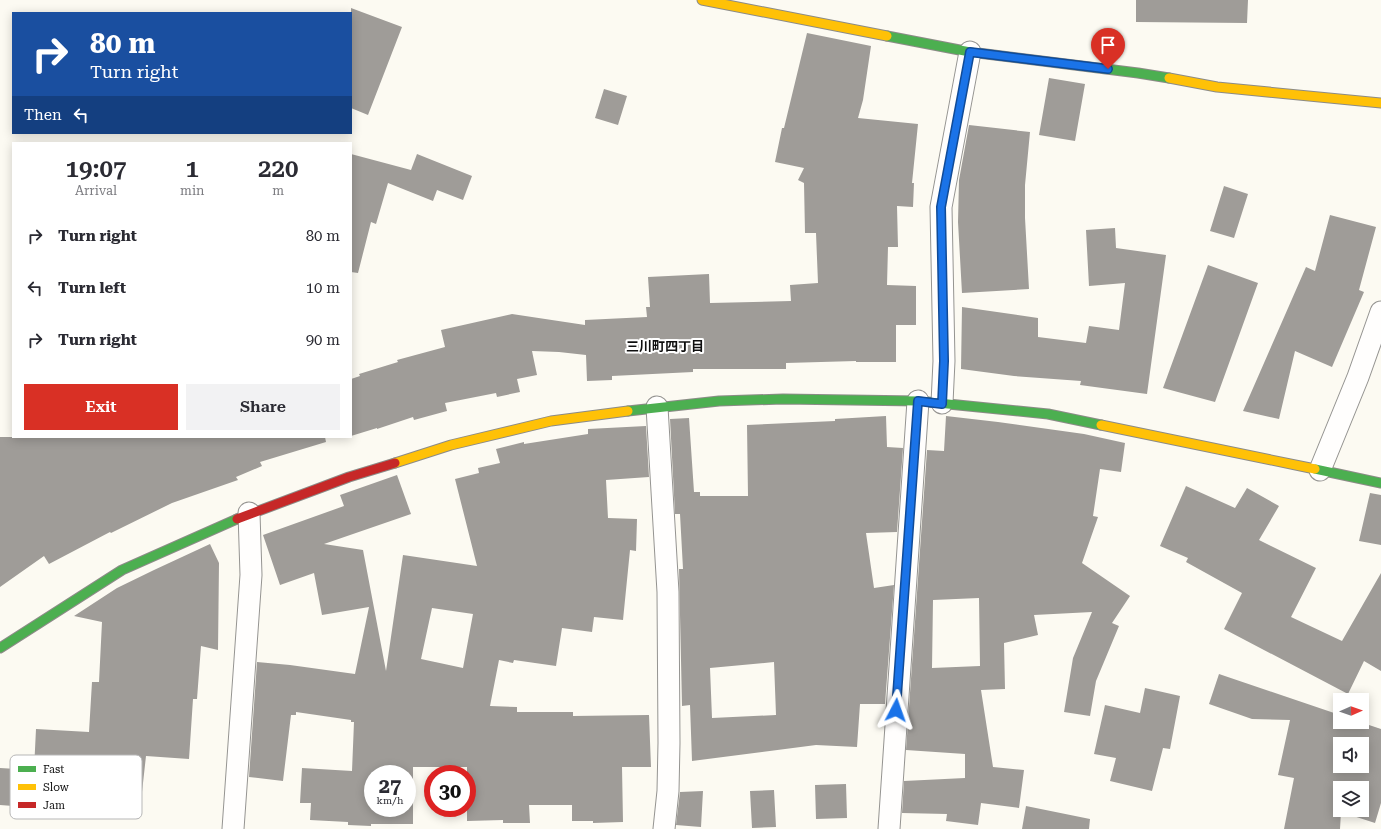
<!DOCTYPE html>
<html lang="en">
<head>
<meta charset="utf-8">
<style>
	:root { --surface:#fff; --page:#f2f2f3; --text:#2b2b33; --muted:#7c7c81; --accent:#d93025 }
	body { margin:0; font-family:"Roboto Serif","Noto Sans JP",serif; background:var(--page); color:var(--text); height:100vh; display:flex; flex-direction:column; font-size:15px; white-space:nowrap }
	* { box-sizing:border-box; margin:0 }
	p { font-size:13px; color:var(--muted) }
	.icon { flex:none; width:22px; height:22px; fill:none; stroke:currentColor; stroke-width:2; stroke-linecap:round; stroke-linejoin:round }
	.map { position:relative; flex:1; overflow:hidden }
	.drawer { position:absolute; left:12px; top:142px; width:340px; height:296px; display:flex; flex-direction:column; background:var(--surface); border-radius:0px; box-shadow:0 2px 10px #0003 }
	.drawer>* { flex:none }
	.hud { position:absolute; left:12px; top:12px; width:340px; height:122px; border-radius:0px; box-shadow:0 2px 10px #0003; background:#1a4fa0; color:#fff; overflow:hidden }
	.needle { width:26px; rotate:88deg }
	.controls { position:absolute; left:1333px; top:693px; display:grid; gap:8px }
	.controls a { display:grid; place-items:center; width:36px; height:36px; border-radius:0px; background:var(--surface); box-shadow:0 2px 10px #0003; font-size:20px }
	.speed { position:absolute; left:364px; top:765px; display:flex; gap:8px; font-size:20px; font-weight:700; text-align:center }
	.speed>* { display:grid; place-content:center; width:52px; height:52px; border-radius:50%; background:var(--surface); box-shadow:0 2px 10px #0003; line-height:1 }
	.speed small { font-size:10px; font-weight:400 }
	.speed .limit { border:6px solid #d22; background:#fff; color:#111 }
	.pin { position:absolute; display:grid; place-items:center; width:34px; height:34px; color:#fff; margin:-41px -17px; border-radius:50% 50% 50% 0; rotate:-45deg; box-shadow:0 0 4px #0007 }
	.pin .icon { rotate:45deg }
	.me { position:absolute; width:44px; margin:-22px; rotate:4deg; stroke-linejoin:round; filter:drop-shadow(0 0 3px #0008) }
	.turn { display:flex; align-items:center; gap:14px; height:84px; padding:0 12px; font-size:18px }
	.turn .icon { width:52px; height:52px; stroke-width:2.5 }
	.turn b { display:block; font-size:28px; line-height:34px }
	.then { display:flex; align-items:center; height:38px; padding:0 12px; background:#0003; gap:8px; font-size:15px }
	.eta { display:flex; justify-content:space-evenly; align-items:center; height:68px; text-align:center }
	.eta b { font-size:24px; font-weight:600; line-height:28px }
	.cta { display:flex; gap:8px; margin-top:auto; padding:8px 12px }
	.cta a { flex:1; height:46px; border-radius:0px; background:var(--accent); color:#fff; font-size:16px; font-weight:600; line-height:46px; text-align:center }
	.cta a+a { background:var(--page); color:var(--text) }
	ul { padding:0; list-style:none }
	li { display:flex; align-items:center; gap:12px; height:52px; padding:0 12px }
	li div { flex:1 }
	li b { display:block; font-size:15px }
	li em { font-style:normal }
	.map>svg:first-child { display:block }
	.building { fill:#9f9c98; fill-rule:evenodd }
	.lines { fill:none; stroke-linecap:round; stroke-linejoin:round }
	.street-casing { stroke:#959491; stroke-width:23 }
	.fast-casing { stroke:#8c8b87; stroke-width:11 }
	.slow-casing { stroke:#8c8b87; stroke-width:11 }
	.jam-casing { stroke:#8c8b87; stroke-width:11 }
	.street { stroke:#fffefd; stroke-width:21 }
	.fast { stroke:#4caf50; stroke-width:9 }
	.slow { stroke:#ffc107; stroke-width:9 }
	.jam { stroke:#c62828; stroke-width:9 }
	.route-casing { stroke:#114b97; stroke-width:10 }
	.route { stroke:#1a73e8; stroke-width:7 }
	.labels { text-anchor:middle; stroke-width:4; stroke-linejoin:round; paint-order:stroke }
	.neighbourhood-label { font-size:13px; font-weight:bold; fill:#0e0e0e; stroke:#fff }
	.key { fill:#fff; stroke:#b7b7b7; stroke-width:1 }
	.key-label { font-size:11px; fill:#0e0e0e }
</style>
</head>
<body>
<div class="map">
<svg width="1381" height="829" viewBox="0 0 1381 829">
	<rect width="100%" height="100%" fill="#fcfaf2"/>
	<!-- building -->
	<path class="building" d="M 1136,0 L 1248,0 L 1247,23 L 1136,22 Z
		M 351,8 L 402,27 L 368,115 L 351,108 Z
		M 807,33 L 871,46 L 863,100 L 858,118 L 918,124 L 912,183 L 914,183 L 913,207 L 897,206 L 898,247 L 888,247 L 887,285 L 916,286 L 916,325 L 896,325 L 896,362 L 856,362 L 856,361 L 786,363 L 786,369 L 693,369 L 693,372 L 612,376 L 612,380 L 587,381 L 586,355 L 559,352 L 532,351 L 537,375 L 517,379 L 520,392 L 497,397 L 496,393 L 445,403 L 447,411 L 414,420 L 413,417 L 377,429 L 377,428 L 351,436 L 351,379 L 360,376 L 359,374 L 398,362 L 397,360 L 445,347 L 441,330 L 512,314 L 585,325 L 585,320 L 647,317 L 646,307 L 650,307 L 648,277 L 709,274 L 710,303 L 791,301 L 790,285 L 818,283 L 816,233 L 805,233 L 804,183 L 798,180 L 804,168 L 775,162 L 782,128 L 784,128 Z
		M 1049,78 L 1085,84 L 1075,141 L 1039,135 Z
		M 604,89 L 627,96 L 618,125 L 595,118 Z
		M 969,125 L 1030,132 L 1025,185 L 1025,218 L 1029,289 L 962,293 L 958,222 L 959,180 Z
		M 351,154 L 411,170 L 417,154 L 472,176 L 463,200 L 437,190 L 433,201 L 388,183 L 376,224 L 371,222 L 358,273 L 351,272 Z
		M 1224,186 L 1248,194 L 1234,238 L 1210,231 Z
		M 1330,215 L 1376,227 L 1359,290 L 1364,292 L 1332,367 L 1295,351 L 1279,419 L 1243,411 L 1306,267 L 1315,271 Z
		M 1115,228 L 1116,248 L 1166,255 L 1147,394 L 1080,385 L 1081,381 L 1014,376 L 961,369 L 962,307 L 1038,318 L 1038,337 L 1086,343 L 1089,326 L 1119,330 L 1125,283 L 1089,286 L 1086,230 Z
		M 1208,265 L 1258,283 L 1215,402 L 1163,388 Z
		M 886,416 L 887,447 L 903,448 L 897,532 L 866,533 L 874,588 L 894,585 L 885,704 L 860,704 L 857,747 L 816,745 L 692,761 L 690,705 L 682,706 L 679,569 L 683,569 L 680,514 L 675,514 L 670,419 L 689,418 L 694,492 L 700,492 L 700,496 L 748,496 L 747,425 L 835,421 L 835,419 ZM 774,662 L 776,715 L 712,718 L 710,668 Z
		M 946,416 L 998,422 L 1084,434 L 1125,443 L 1121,472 L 1100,469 L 1093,516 L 1098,517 L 1082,563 L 1130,596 L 1112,623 L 1119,626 L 1096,681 L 1090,716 L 1064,712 L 1073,658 L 1092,612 L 1034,615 L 1038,635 L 1004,643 L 1005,689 L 981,690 L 993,767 L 1024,770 L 1019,808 L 981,803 L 978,825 L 946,821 L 947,814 L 902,813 L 904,781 L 965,778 L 965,754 L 906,750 L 927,450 L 944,451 ZM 979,598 L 980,666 L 932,668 L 933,600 Z
		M 646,426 L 649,477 L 606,480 L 608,518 L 637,519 L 636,551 L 630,550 L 623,620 L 594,617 L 592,632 L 562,628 L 556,666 L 514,660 L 513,663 L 499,660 L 490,706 L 517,707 L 517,712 L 573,712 L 573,716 L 649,715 L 651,767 L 622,767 L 623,822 L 593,823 L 593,821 L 572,821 L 572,805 L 529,805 L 530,823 L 503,823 L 503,820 L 467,821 L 467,767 L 413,767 L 413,824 L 371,824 L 371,826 L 348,825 L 348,822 L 310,820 L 311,803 L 300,803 L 302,768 L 352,771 L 354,722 L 351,722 L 351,720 L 296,712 L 296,715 L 291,715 L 283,781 L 249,777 L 257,662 L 290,665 L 355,674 L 369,607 L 322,615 L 314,573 L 280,585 L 263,535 L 344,506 L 340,495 L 397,475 L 411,514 L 324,544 L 363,550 L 386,671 L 403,555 L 477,566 L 455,479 L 479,473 L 478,468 L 500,463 L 496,449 L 524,442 L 524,444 L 588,434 L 588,429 ZM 432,608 L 473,614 L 463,668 L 421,659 ZM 373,774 L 407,774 L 407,808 L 373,808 Z
		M 0,437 L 325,437 L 326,442 L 260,462 L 262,466 L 236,477 L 238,480 L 172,503 L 111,533 L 110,532 L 49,564 L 44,556 L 0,587 Z
		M 1186,486 L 1235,508 L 1247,488 L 1279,506 L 1259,540 L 1316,568 L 1291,617 L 1342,641 L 1381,573 L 1381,671 L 1364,661 L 1348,694 L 1224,629 L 1242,593 L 1186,562 L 1188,558 L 1160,546 Z
		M 1370,493 L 1381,495 L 1381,545 L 1359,541 Z
		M 210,544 L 219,563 L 218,650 L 201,646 L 197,699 L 193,699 L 189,759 L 146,756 L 139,819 L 93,815 L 93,812 L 0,805 L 0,768 L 34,770 L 36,729 L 89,732 L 92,682 L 99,682 L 102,622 L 74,616 L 117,588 L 154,570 Z
		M 1219,674 L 1340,715 L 1340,722 L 1360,722 L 1381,729 L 1381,803 L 1375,823 L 1341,812 L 1340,829 L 1284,829 L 1294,778 L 1278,775 L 1290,720 L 1252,719 L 1209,704 ZM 1340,744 L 1362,744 L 1362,766 L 1340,766 ZM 1340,788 L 1362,788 L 1362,810 L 1340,810 Z
		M 1145,688 L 1180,696 L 1170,749 L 1163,748 L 1152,791 L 1110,781 L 1116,758 L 1094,754 L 1105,705 L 1140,713 Z
		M 846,784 L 847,818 L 816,819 L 815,785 Z
		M 774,790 L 776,827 L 752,828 L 750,791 Z
		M 703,791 L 701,827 L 676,825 L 680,792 Z
		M 1026,806 L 1090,819 L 1089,829 L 1022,829 Z"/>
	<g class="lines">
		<defs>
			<path id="street" d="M 942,403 L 944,361 L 941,207 L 970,52
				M 657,407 L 668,592 L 669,743 L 668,791 L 664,829
				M 1320,470 L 1358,377 L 1381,312
				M 233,829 L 251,575 L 249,513
				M 889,829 L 918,401"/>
			<path id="fast" d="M 887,36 L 970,52 L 1138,73 L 1169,78
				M 628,411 L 719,401 L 783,399 L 918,401 L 1048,414 L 1101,425
				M 1315,469 L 1381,483
				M 0,648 L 122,570 L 237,519"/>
			<path id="slow" d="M 702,0 L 887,36
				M 1169,78 L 1217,87 L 1381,103
				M 1101,425 L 1315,469
				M 395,463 L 451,445 L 551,421 L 628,411"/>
			<path id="jam" d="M 237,519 L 349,477 L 395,463"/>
		</defs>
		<!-- street casing -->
		<use href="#street" class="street-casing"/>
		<!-- fast casing -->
		<use href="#fast" class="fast-casing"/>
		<!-- slow casing -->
		<use href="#slow" class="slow-casing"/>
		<!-- jam casing -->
		<use href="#jam" class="jam-casing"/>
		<!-- street -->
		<use href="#street" class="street"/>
		<!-- fast -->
		<use href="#fast" class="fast"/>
		<!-- slow -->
		<use href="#slow" class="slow"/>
		<!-- jam -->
		<use href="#jam" class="jam"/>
	</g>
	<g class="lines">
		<defs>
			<path id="route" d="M 896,710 L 918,401 L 942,404 L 944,361 L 941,207 L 970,52 L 1108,69"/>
		</defs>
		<!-- route casing -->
		<use href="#route" class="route-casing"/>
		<!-- route -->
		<use href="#route" class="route"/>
	</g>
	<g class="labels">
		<!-- neighbourhood labels -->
		<g class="neighbourhood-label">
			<text x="665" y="351">三川町四丁目</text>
		</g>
	</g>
	<!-- legend -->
	<rect x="10" y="755" width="132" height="64" rx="6" class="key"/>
	<rect x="18" y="766" width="18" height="6" fill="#4caf50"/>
	<rect x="18" y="784" width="18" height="6" fill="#ffc107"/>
	<rect x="18" y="802" width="18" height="6" fill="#c62828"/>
	<g class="key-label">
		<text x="43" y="773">Fast</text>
		<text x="43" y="791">Slow</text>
		<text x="43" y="809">Jam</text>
	</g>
</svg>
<div class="controls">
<a><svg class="needle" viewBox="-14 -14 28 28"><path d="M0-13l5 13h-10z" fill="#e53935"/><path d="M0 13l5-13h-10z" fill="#7c7c81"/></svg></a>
<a><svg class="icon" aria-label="sound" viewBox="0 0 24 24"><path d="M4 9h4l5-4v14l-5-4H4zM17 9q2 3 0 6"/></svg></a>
<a><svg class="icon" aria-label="layers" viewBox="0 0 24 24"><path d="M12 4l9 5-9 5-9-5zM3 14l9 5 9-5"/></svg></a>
</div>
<div class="speed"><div>27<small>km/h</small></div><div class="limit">30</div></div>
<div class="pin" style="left:1108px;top:69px;background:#d93025"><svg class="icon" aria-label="arrive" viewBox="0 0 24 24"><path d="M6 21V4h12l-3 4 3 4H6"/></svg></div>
<svg class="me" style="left:896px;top:710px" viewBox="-20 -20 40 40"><path d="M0-17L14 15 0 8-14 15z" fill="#1a73e8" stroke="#fff" stroke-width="4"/></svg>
<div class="hud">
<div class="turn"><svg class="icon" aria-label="right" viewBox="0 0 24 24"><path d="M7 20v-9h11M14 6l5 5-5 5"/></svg><div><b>80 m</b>Turn right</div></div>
<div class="then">Then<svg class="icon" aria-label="left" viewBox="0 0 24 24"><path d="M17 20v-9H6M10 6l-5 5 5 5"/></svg></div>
</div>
<section class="drawer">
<div class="eta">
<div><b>19:07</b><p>Arrival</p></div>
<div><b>1</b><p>min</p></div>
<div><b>220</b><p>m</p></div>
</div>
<ul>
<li><svg class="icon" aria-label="right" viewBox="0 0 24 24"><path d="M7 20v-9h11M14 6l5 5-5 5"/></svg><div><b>Turn right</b></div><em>80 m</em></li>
<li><svg class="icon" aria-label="left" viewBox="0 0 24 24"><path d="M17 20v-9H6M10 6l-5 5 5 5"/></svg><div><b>Turn left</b></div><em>10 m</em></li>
<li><svg class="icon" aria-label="right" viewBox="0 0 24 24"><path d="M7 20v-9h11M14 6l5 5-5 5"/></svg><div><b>Turn right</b></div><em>90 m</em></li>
</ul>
<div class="cta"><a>Exit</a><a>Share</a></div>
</section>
</div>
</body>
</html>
